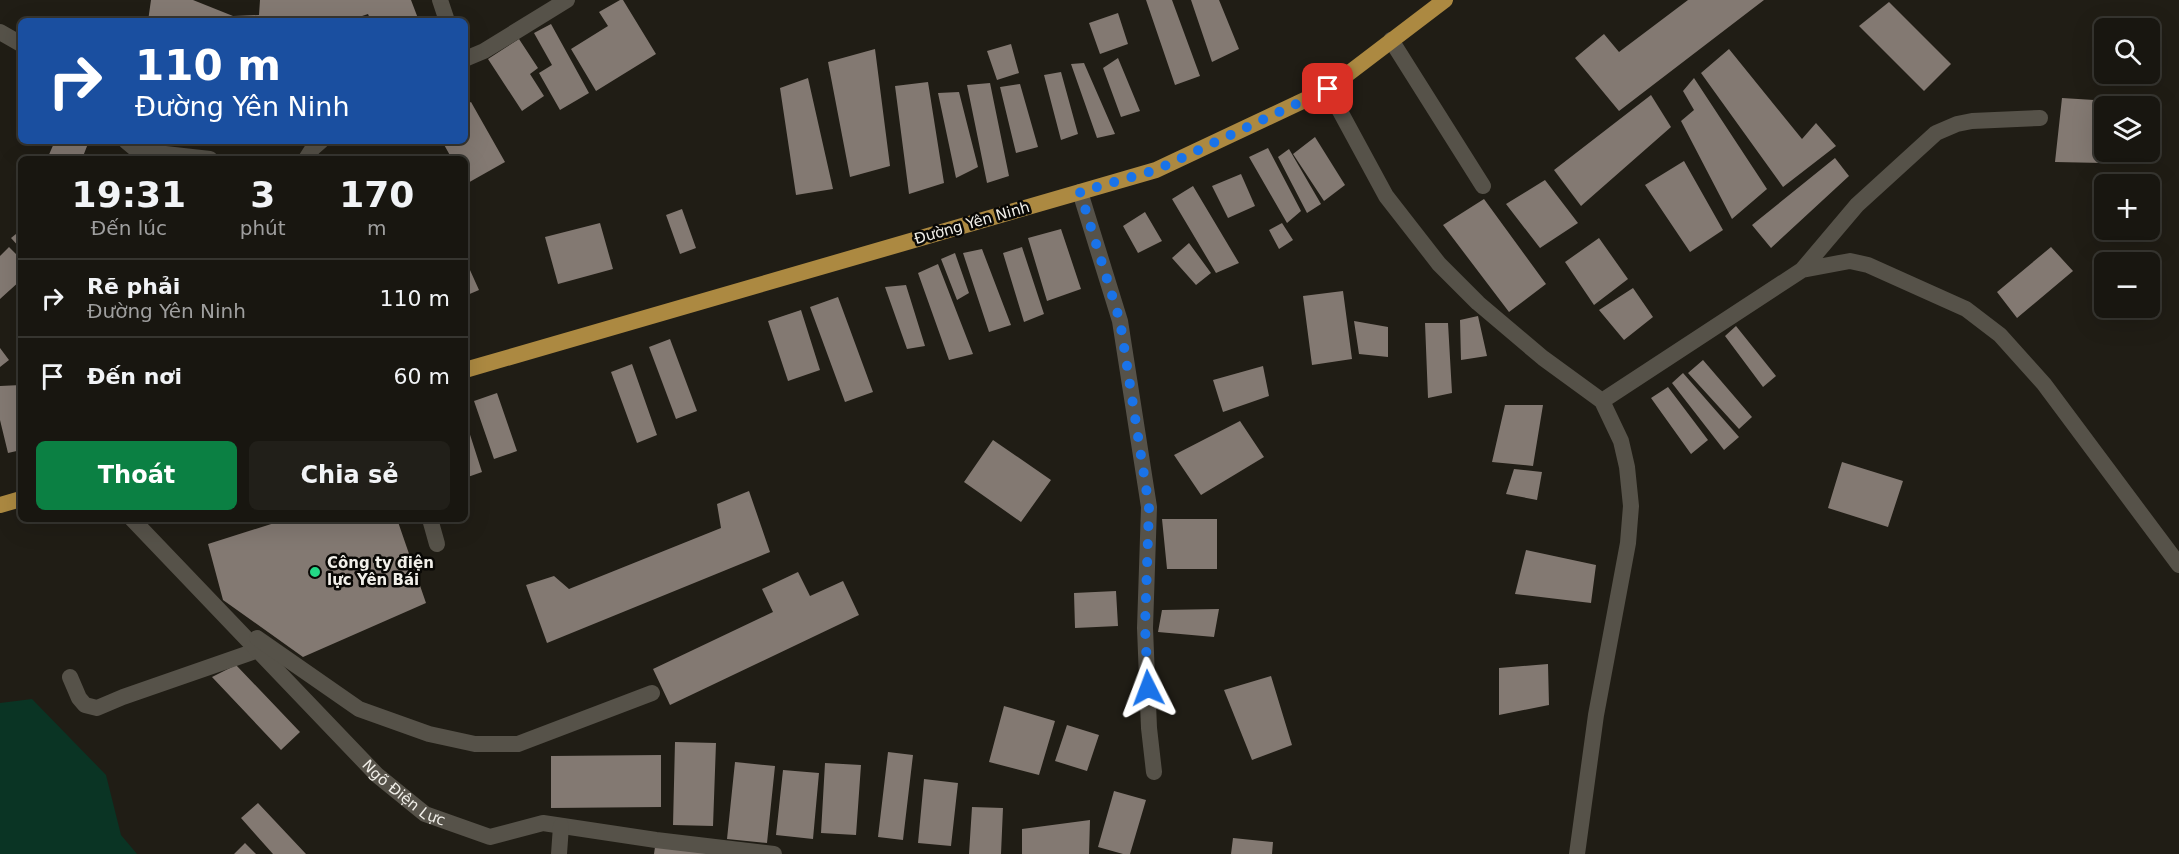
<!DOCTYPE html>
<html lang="vi">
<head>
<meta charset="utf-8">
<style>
	:root { --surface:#181610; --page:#211f19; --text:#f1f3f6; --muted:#9f9f9f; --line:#363530; --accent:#0b8043 }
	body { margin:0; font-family:"DejaVu Sans",sans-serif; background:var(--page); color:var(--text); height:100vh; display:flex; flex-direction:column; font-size:22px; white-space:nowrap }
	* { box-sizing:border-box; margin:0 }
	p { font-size:20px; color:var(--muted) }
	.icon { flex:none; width:33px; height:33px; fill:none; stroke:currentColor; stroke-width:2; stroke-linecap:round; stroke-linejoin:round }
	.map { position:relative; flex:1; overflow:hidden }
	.panel { position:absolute; left:18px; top:156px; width:450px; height:366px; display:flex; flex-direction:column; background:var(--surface); border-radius:9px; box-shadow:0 6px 24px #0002,0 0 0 2px var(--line) }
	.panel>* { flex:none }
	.banner { position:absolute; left:18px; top:18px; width:450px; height:126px; border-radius:9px; box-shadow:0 6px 24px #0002,0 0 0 2px var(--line); background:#1a4fa0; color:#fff; overflow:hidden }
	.buttons { position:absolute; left:2094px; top:18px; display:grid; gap:12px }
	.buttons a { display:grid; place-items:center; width:66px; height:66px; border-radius:9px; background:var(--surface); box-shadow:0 6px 24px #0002,0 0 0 2px var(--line); font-size:30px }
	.pin { position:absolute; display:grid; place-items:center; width:51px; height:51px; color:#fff; margin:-26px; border-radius:12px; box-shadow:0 3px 9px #0006 }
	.me { position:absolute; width:66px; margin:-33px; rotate:357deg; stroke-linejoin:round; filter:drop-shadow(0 0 4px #0008) }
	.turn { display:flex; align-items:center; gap:21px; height:126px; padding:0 18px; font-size:27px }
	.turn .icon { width:78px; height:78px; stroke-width:2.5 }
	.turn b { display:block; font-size:42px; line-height:51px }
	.eta { display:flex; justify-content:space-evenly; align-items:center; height:102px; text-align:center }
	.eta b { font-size:36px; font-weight:700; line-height:42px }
	.primary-button { display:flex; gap:12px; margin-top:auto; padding:12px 18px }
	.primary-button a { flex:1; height:69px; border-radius:9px; background:var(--accent); color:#fff; font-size:24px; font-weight:700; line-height:69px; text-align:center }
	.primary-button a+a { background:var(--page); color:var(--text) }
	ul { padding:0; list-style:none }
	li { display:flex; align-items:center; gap:18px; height:78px; padding:0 18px; border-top:2px solid var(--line) }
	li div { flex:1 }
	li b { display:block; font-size:22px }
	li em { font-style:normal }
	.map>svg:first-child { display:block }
	.green { fill:#0a3424 }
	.building { fill:#837972 }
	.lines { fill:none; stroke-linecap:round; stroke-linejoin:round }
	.service { stroke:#565249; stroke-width:16 }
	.minor { stroke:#565249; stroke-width:16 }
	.primary { stroke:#ac8941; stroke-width:16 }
	.route { stroke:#1a73e8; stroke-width:10; stroke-dasharray:0 18 }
	.poi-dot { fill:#23d886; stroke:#090805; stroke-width:2 }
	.labels { text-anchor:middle; stroke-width:5; stroke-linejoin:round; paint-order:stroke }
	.street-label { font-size:15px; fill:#f1efe9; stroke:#090805 }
	.poi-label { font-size:15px; font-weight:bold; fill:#f1efe9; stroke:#090805; text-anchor:start }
</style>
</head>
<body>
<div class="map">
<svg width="2179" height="854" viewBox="0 0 2179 854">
	<rect width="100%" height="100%" fill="#201d15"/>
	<!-- green -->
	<path class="green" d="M 32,699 L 106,775 L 121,835 L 137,854 L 0,854 L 0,703 Z"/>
	<!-- building -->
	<path class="building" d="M 151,0 L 193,0 L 233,16 L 259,15 L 260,0 L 411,0 L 419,21 L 371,21 L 368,14 L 347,21 L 148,21 Z
		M 620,0 L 623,0 L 656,54 L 596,91 L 571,49 L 608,26 L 599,12 Z
		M 1146,0 L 1172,0 L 1200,76 L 1175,85 Z
		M 1191,0 L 1219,0 L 1239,49 L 1212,62 Z
		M 1688,0 L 1764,0 L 1619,111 L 1575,58 L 1604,34 L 1619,52 Z
		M 1889,2 L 1951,64 L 1924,91 L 1859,26 Z
		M 1118,13 L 1128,44 L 1100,54 L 1089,23 Z
		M 551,24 L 589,93 L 560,110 L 539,73 L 552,65 L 534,33 Z
		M 519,39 L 538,68 L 530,74 L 544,96 L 522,111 L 488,59 Z
		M 1011,44 L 1019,73 L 997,80 L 987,51 Z
		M 875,49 L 890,166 L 850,177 L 828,62 Z
		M 1729,49 L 1802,139 L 1816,123 L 1836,146 L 1783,187 L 1701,73 Z
		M 1118,58 L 1140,111 L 1121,117 L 1103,68 Z
		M 1084,63 L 1115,134 L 1097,138 L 1071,64 Z
		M 1061,72 L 1078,134 L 1061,140 L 1044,75 Z
		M 808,78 L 833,189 L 796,195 L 780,88 Z
		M 1694,78 L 1767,189 L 1732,219 L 1681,121 L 1694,110 L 1683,91 Z
		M 928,82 L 944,183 L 909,194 L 895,86 Z
		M 990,83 L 1009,176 L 987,183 L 967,85 Z
		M 1020,84 L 1038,147 L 1016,153 L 1000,87 Z
		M 959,92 L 978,167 L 956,178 L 938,93 Z
		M 1651,95 L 1671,127 L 1581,206 L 1554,170 Z
		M 2062,98 L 2110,101 L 2110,106 L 2104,106 L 2103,163 L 2055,162 Z
		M 471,102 L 505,162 L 466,184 L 465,159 L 452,159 L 442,141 L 465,141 L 465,105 Z
		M 1315,137 L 1345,185 L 1324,201 L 1293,154 Z
		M 55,141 L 89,141 L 82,159 L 47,159 Z
		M 1268,148 L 1301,211 L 1287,223 L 1249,157 Z
		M 1289,149 L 1321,204 L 1307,213 L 1278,157 Z
		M 1835,158 L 1849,176 L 1771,248 L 1752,225 Z
		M 1684,161 L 1723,230 L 1690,252 L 1645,185 Z
		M 1241,174 L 1255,206 L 1228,218 L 1212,186 Z
		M 1545,180 L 1578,223 L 1540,248 L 1506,204 Z
		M 1193,186 L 1239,263 L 1216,273 L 1172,199 Z
		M 1484,199 L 1546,284 L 1509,312 L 1443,225 Z
		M 682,209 L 696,248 L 680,254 L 666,215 Z
		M 1145,212 L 1162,241 L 1138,253 L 1123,226 Z
		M 600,223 L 613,269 L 558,284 L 545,237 Z
		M 1282,223 L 1293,240 L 1279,249 L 1269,230 Z
		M 1061,229 L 1081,289 L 1047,301 L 1028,238 Z
		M 21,230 L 21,249 L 11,238 Z
		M 1599,238 L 1628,279 L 1594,305 L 1565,262 Z
		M 1189,243 L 1211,273 L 1196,285 L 1172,258 Z
		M 9,247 L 21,259 L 21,280 L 0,299 L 0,256 Z
		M 1022,247 L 1044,314 L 1024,322 L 1003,253 Z
		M 2051,247 L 2073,271 L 2017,318 L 1997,292 Z
		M 982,249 L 1011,325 L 989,332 L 963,253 Z
		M 955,253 L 969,293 L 957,300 L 941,259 Z
		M 465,259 L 479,290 L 465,296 Z
		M 938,264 L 973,354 L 949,360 L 918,273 Z
		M 906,285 L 925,346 L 907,349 L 885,287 Z
		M 1633,288 L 1653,317 L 1624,340 L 1599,310 Z
		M 1343,291 L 1352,359 L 1312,365 L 1303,296 Z
		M 838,297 L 873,392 L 845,402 L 810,307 Z
		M 801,310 L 820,370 L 788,381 L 768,321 Z
		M 1478,316 L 1487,356 L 1461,360 L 1460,320 Z
		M 1354,321 L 1388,327 L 1388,357 L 1359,354 Z
		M 1425,323 L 1448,323 L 1452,393 L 1428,398 Z
		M 1736,326 L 1776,376 L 1763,387 L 1725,336 Z
		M 670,339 L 697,411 L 676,419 L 649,347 Z
		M 0,348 L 9,360 L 0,367 Z
		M 1703,360 L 1752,417 L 1739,429 L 1688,373 Z
		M 632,364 L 657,435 L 637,443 L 611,372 Z
		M 1263,366 L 1269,396 L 1223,412 L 1213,380 Z
		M 1683,373 L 1739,437 L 1724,450 L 1672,383 Z
		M 21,385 L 21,450 L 8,453 L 0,420 L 0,386 Z
		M 1668,387 L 1708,440 L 1691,454 L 1651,398 Z
		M 497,393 L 517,451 L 494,459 L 474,401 Z
		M 1505,405 L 1543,405 L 1533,466 L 1492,462 Z
		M 465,419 L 482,472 L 465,478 Z
		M 1240,421 L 1264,457 L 1201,495 L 1174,455 Z
		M 993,440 L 1051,480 L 1021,522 L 964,482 Z
		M 1842,462 L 1903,481 L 1888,527 L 1828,508 Z
		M 1514,469 L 1542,472 L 1537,500 L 1506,494 Z
		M 749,491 L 770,552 L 547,643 L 526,585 L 554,576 L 569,589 L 721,528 L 717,504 Z
		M 287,519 L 397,519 L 426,603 L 303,657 L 223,600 L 208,544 Z
		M 1162,519 L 1217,519 L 1217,569 L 1167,569 Z
		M 1526,550 L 1596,565 L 1591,603 L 1515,594 Z
		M 798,572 L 810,596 L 843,581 L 859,615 L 670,705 L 653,669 L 773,612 L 762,589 Z
		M 1116,591 L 1118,626 L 1075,628 L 1074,593 Z
		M 1219,609 L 1214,637 L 1158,632 L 1162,610 Z
		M 1548,664 L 1549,705 L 1499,715 L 1499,668 Z
		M 236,665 L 300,732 L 281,750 L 212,677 Z
		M 1271,676 L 1292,745 L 1252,760 L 1224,690 Z
		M 1004,706 L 1055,721 L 1039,775 L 989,762 Z
		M 1067,725 L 1099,735 L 1087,771 L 1055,761 Z
		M 675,742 L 716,743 L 713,826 L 673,825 Z
		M 888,752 L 913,755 L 903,840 L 878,837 Z
		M 661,755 L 661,807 L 551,808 L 551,756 Z
		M 735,762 L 775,766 L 767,843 L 727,839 Z
		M 825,763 L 861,765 L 856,835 L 821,833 Z
		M 783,770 L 819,773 L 813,839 L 776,835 Z
		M 924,779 L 958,783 L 951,846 L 918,843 Z
		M 1114,791 L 1146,800 L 1130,854 L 1123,854 L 1098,847 Z
		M 258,803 L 306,854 L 273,854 L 241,818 Z
		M 972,807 L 1003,808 L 1001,854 L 969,854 Z
		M 1090,820 L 1089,854 L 1022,854 L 1022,829 Z
		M 1233,838 L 1273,842 L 1272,854 L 1231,854 Z
		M 245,843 L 256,854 L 234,854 Z
		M 655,847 L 713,854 L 654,854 Z"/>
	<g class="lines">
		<!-- service -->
		<path class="service" d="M 1391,40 L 1483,186
			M 1328,89 L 1386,196 L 1439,264 L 1478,303 L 1543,358 L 1602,401 L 1621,441 L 1627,467 L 1631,506 L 1628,543 L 1596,715 L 1577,854
			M 1802,270 L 1857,205 L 1936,133 L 1957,124 L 1972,121 L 2040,118
			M 1602,401 L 1802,270 L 1850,261 L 1868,265 L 1966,309 L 2000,335 L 2044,384 L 2179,565
			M 70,677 L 79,698 L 85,705 L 97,708 L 123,697 L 258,650"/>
		<!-- minor -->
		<g class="minor">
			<path d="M 440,0 L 447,21"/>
			<path d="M 0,32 L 21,44"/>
			<path d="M 465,59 L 484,51 L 567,0"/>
			<path d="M 126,141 L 138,151 L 210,159"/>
			<path d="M 306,159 L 313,148 L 321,141"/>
			<path d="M 1080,192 L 1120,321 L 1149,507 L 1145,628 L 1149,728 L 1154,772"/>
			<path id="s1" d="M 132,519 L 377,775 L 425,814 L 490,837 L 543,823 L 656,840 L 774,854"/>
			<path d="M 430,519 L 437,544"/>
			<path d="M 257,638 L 359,709 L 429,734 L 475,744 L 518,744 L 652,693"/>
			<path d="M 559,854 L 561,826"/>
		</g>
		<!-- primary -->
		<path class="primary" d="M 465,370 L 1156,170 L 1328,89 L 1445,0
			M 0,505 L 21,499"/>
	</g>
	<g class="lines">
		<!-- route -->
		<path class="route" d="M 1148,688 L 1145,627 L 1149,507 L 1120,321 L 1080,192 L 1156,170 L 1328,89"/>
	</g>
	<!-- markers -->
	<circle class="poi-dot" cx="315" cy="572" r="6"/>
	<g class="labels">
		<!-- street labels -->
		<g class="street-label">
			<text transform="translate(972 223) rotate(-16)" y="5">Đường Yên Ninh</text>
			<text dy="5" stroke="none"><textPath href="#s1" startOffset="387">Ngõ Điện Lực</textPath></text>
		</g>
		<!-- poi labels -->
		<g class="poi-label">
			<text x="327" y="568">Công ty điện<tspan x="327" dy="17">lực Yên Bái</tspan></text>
		</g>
	</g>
</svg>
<div class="buttons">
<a><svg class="icon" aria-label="search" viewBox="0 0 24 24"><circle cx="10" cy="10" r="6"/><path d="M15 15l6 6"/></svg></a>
<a><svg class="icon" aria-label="layers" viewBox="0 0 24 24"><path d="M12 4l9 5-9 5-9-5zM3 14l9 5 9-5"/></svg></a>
<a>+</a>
<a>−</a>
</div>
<div class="pin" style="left:1328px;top:89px;background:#d93025"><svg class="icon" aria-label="arrive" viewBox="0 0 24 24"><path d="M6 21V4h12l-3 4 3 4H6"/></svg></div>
<svg class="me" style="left:1148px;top:688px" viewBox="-20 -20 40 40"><path d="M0-17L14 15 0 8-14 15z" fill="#1a73e8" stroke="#fff" stroke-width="4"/></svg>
<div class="banner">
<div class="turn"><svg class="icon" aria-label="right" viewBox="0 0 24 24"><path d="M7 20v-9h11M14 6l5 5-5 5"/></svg><div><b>110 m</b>Đường Yên Ninh</div></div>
</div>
<section class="panel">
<div class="eta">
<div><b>19:31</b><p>Đến lúc</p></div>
<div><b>3</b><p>phút</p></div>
<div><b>170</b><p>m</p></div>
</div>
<ul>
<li><svg class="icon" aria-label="right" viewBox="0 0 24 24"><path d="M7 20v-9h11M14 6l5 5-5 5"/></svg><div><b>Rẽ phải</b><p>Đường Yên Ninh</p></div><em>110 m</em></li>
<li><svg class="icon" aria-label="arrive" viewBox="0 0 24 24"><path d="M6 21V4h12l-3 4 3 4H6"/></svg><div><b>Đến nơi</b></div><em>60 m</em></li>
</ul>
<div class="primary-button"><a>Thoát</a><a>Chia sẻ</a></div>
</section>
</div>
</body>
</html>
